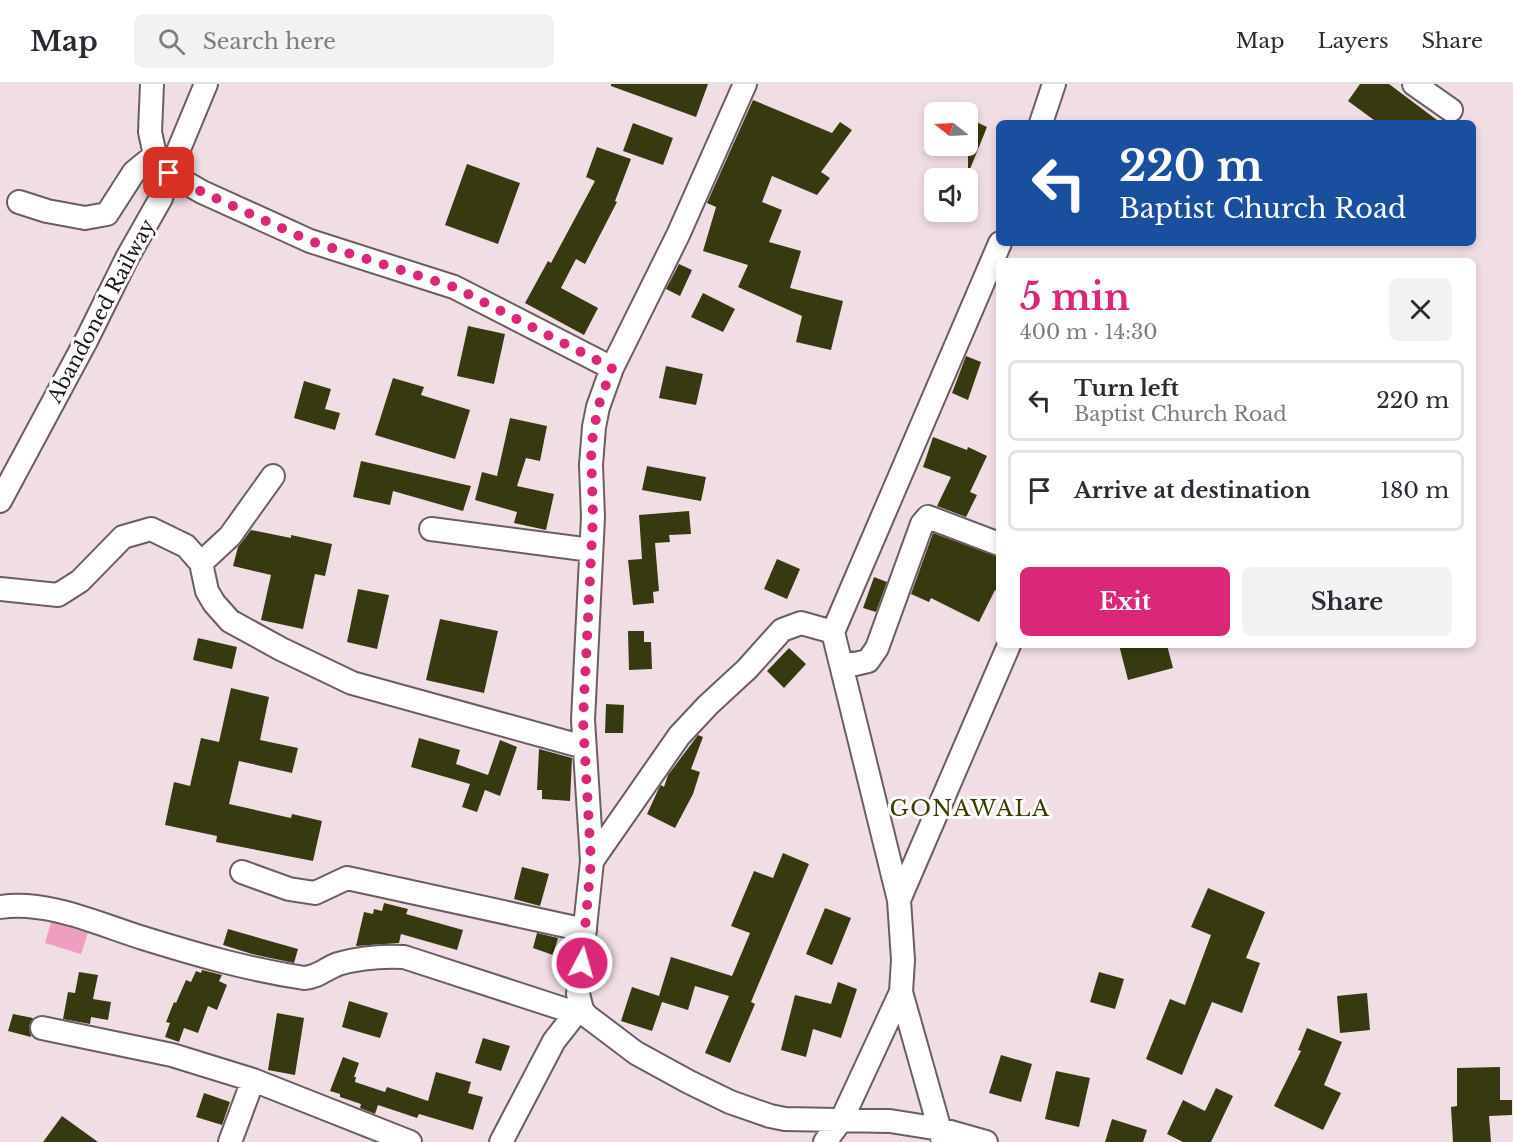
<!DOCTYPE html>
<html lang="en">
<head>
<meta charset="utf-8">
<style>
	:root { --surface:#fff; --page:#f2f2f3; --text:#2b2b33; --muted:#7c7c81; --line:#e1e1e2; --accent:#db2777 }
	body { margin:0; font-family:"Libre Baskerville",serif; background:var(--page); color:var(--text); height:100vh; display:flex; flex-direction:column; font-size:22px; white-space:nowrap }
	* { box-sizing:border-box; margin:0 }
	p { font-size:20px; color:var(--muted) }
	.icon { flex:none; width:33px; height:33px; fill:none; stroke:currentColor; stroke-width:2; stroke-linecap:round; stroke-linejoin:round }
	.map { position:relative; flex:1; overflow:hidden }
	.drawer { position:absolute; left:996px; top:174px; width:480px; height:390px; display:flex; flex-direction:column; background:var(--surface); border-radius:9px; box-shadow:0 3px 9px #0003 }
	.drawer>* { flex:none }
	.guide { position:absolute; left:996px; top:36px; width:480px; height:126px; border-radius:9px; box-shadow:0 3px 9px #0003; background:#1a4fa0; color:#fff; overflow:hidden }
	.needle { width:39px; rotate:288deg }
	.fabs { position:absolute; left:924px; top:18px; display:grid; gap:12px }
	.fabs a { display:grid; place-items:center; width:54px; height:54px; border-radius:9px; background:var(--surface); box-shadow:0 3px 9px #0003; font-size:30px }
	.pin { position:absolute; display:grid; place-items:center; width:51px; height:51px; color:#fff; margin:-26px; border-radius:12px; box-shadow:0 3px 9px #0006 }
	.me { position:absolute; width:66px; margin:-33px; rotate:6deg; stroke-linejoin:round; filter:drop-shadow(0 0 4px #0008) }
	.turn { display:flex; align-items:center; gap:21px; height:126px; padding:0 24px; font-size:27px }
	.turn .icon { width:78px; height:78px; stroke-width:2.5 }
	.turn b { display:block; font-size:42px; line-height:51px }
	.round { display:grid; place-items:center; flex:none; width:63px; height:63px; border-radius:9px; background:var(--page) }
	.headline { display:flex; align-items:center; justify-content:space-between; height:102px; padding:0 24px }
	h1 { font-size:36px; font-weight:700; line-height:45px; color:var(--accent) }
	.primary-button { display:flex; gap:12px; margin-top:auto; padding:12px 24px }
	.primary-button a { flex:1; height:69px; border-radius:9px; background:var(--accent); color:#fff; font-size:24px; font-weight:700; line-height:69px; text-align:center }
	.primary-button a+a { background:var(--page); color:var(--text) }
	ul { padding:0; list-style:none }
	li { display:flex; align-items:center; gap:18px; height:81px; margin:0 12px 9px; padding:0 12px; border:3px solid var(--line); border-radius:9px }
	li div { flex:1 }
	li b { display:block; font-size:22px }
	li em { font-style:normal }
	header { display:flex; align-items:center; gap:36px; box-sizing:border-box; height:84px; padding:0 30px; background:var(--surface); border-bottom:2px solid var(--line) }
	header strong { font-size:28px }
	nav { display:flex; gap:33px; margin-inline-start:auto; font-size:21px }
	.search { width:420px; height:54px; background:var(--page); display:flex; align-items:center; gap:15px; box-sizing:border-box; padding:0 21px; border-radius:9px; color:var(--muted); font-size:22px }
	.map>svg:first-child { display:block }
	.water { fill:#ee9fbf }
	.building { fill:#373a11 }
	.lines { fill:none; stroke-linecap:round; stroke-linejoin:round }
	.minor-casing { stroke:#6c5d63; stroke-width:26 }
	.minor { stroke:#fff; stroke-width:22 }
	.route { stroke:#db2777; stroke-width:10; stroke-dasharray:0 18 }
	.labels { text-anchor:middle; stroke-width:6; stroke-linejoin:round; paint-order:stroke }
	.street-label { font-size:20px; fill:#1d1619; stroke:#fff }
	.quarter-label { font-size:22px; letter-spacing:1.5px; fill:#3a3f00; stroke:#fff }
</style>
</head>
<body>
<header>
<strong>Map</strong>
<div class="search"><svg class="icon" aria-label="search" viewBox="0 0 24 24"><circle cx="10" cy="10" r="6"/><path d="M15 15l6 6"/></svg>Search here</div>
<nav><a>Map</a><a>Layers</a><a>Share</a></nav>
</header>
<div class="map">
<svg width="1513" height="1058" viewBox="0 0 1513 1058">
	<rect width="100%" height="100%" fill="#f1dee5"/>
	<!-- water -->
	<path class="water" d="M 51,838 L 88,849 L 81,870 L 45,859 Z"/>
	<!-- building -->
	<path class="building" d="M 611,0 L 708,0 L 696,33 L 611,2 Z
		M 1360,0 L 1389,0 L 1441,39 L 1378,39 L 1348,17 Z
		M 753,16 L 832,49 L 840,38 L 852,46 L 821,88 L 830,94 L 817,111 L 772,92 L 762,118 L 782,126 L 769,158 L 801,167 L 790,204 L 843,217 L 831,266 L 796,258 L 802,232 L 738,203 L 748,181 L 703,167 L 716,123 L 707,119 Z
		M 968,34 L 987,43 L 968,90 Z
		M 633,39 L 673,54 L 663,81 L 623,67 Z
		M 597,63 L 631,75 L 615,117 L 617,118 L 585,180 L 576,175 L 561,204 L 598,224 L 584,251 L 525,219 L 548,177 L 551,179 L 595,97 L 586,93 Z
		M 467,80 L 520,99 L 498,160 L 445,141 Z
		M 679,180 L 692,186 L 680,212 L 666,205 Z
		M 703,209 L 735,225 L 723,248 L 691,233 Z
		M 468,242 L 505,250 L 494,300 L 457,292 Z
		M 966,272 L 981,278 L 968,316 L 952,309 Z
		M 666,282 L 703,290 L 696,321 L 659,314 Z
		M 393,294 L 424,303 L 421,311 L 470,326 L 455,375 L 375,351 Z
		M 304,297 L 331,305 L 325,325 L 340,329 L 335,346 L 294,334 Z
		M 510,334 L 547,342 L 540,377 L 526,374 L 517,402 L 554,410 L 546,446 L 514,439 L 517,428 L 475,416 L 482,388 L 497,392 Z
		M 933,353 L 967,366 L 968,363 L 987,372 L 970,408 L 977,411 L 966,433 L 937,422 L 951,393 L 923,383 Z
		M 361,377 L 471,402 L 463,427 L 393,407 L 390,421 L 353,413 Z
		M 647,382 L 706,393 L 701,417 L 642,406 Z
		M 689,427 L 691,450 L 669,451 L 670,458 L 655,459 L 659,507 L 653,508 L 654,519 L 633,521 L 628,476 L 642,475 L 639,431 Z
		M 251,446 L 291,454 L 291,451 L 332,460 L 325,492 L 315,490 L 303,545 L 261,536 L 271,491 L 233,482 L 238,463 Z
		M 933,449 L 999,473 L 999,508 L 995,506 L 979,538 L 931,514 L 929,518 L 911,510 Z
		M 777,475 L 800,485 L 787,515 L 764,505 Z
		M 874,493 L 887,498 L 876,528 L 863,524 Z
		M 358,505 L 389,511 L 377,565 L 347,558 Z
		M 440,535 L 498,547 L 484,609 L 426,596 Z
		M 628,547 L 644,547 L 644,558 L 651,558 L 652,585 L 629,586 Z
		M 198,554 L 237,563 L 232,585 L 193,576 Z
		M 1119,561 L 1167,561 L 1173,584 L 1128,596 Z
		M 789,564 L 806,580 L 784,604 L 767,587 Z
		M 231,604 L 269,613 L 260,656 L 298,664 L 292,689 L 239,677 L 229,720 L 291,734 L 292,730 L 322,737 L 313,777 L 216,758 L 217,752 L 165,741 L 174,698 L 190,702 L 201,654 L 219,658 Z
		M 606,620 L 624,621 L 623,649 L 605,649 Z
		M 698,651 L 703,653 L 691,685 L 700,688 L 693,710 L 675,744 L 647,730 L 659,704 L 661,701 L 664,703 L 668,691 Z
		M 419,654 L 460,666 L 456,680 L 488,691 L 500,656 L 517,663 L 500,712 L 485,706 L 477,728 L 462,723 L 470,700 L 411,683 Z
		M 539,665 L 572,674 L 570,717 L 542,715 L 542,706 L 537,706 Z
		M 783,769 L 809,780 L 751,918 L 755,920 L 730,979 L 705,969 L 729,912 L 695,902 L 688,926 L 662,918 L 652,947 L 621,937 L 632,903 L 659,912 L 671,873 L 732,892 L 750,849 L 731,842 L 754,787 L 773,794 Z
		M 522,783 L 549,790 L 540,822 L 514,815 Z
		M 1208,804 L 1265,828 L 1246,874 L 1260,879 L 1242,929 L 1212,918 L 1182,991 L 1146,975 L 1170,915 L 1185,921 L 1211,851 L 1191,843 Z
		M 384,819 L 408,825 L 406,830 L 463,846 L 457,866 L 401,850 L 399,859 L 356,862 L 364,828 L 373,830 L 374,825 L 382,827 Z
		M 825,824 L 851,834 L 832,881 L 806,870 Z
		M 228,845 L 298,865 L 294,879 L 252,870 L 223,861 Z
		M 537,849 L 558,854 L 553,871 L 533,864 Z
		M 202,886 L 222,891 L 219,897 L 227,901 L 217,926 L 208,922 L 198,949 L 184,944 L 179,958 L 165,953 L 170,939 L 166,938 L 174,918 L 176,919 L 186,896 L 191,898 L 196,887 L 201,889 Z
		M 79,888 L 98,891 L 93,915 L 111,918 L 108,936 L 91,933 L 90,940 L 63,935 L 68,908 L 75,909 Z
		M 1099,888 L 1124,895 L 1115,925 L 1090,918 Z
		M 838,898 L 857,905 L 841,954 L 813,945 L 806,973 L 781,966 L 795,911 L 831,920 Z
		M 1367,909 L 1370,946 L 1340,949 L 1337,912 Z
		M 349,917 L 388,929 L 380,954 L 342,943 Z
		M 277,929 L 304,934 L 295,991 L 268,986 Z
		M 13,930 L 33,934 L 29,942 L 31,953 L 8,947 Z
		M 1307,944 L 1342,958 L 1324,1001 L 1341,1009 L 1323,1046 L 1274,1022 L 1301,967 L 1298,966 Z
		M 483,954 L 510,962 L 501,987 L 475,979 Z
		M 1001,971 L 1032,980 L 1021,1018 L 989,1009 Z
		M 343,973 L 359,979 L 354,993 L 356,993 L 355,998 L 385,1008 L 387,1003 L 428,1017 L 436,988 L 471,998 L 468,1009 L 483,1013 L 473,1046 L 419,1030 L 417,1034 L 378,1021 L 375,1030 L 360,1024 L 361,1020 L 340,1013 L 340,1010 L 330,1007 Z
		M 1500,983 L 1500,1016 L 1512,1016 L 1512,1031 L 1489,1032 L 1491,1058 L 1453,1058 L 1451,1023 L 1457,1022 L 1457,984 Z
		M 1056,987 L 1090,994 L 1079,1043 L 1045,1035 Z
		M 1216,1004 L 1233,1012 L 1211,1058 L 1183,1058 L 1167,1050 L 1183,1016 L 1205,1027 Z
		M 204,1009 L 230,1018 L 222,1041 L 196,1033 Z
		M 62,1032 L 98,1058 L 43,1058 Z
		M 1112,1035 L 1147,1046 L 1143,1058 L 1105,1058 Z"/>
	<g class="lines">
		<defs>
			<path id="minor" d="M 152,0 L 150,48 L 155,71 L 169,89 L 202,108 L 310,157 L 454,203 L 612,284
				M 745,0 L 678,151 L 612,284 L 598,323 L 594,343 L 591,381 L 593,433 L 583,636 L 592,777 L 578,910 L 582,926 L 587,932 L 636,969 L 689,998 L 730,1018 L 770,1032 L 785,1035 L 890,1037 L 940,1045 L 986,1058
				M 1414,0 L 1451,26
				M 1041,39 L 1054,0
				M 19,118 L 47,127 L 85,134 L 107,130 L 134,88 L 155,71
				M 0,417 L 87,255 L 127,174 L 161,114 L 169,89 L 206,0
				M 431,445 L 591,466
				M 201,479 L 230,452 L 273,392
				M 0,505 L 58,511 L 80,497 L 123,453 L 151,445 L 186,462 L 201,479 L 207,507 L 214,519 L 230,537 L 281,565 L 352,599 L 584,663
				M 842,578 L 855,580 L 868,577 L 877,564 L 922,440 L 928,433 L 999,460
				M 592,777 L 679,652 L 708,621 L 747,585 L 782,546 L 801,539 L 833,548
				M 242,788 L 289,805 L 315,809 L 347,794 L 585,846
				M 899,816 L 1009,561
				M 0,823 C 48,816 98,840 143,854 C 198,871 246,885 304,894 C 318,893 325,885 338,880 C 358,874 383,872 404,873 L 576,929
				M 901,908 L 943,1057
				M 42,944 L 172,971 L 253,996 L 410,1058
				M 230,1058 L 253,996
				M 501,1058 L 554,957 L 576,929 L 582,926
				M 825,1058 L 842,1035 L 901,908 L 903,876 L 899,816 L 833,548 L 1000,159"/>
		</defs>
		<!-- minor casing -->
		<use href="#minor" class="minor-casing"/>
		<!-- minor -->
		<use href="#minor" class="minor"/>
	</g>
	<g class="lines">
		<!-- route -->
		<path class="route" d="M 169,89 L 202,108 L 310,157 L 454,203 L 612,284 L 598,323 L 591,363 L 593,433 L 583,636 L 591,777 L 582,879"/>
	</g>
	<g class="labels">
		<!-- street labels -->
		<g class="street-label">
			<text transform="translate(101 227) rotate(-62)" y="7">Abandoned Railway</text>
		</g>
		<!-- quarter labels -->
		<g class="quarter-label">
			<text x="970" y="732">GONAWALA</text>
		</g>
	</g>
</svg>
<div class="fabs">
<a><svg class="needle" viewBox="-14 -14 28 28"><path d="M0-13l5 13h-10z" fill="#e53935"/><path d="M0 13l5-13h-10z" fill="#7c7c81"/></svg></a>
<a><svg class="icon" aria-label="sound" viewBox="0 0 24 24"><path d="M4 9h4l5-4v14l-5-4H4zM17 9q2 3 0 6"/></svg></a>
</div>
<div class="pin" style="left:169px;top:89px;background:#d93025"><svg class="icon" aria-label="arrive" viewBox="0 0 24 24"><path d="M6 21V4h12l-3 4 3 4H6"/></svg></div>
<svg class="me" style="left:582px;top:879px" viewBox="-20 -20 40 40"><circle r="17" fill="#db2777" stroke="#fff" stroke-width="3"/><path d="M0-11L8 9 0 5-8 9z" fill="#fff"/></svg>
<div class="guide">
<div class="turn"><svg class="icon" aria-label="left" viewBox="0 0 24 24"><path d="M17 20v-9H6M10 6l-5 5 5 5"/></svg><div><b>220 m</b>Baptist Church Road</div></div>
</div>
<section class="drawer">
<div class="headline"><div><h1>5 min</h1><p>400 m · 14:30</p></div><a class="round"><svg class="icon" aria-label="close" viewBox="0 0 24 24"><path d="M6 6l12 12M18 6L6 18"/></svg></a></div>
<ul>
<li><svg class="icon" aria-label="left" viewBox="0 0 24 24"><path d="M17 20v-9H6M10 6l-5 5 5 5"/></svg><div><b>Turn left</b><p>Baptist Church Road</p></div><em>220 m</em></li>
<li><svg class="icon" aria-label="arrive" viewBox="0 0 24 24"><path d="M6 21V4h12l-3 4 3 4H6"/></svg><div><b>Arrive at destination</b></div><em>180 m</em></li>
</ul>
<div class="primary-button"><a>Exit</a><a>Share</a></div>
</section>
</div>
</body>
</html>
